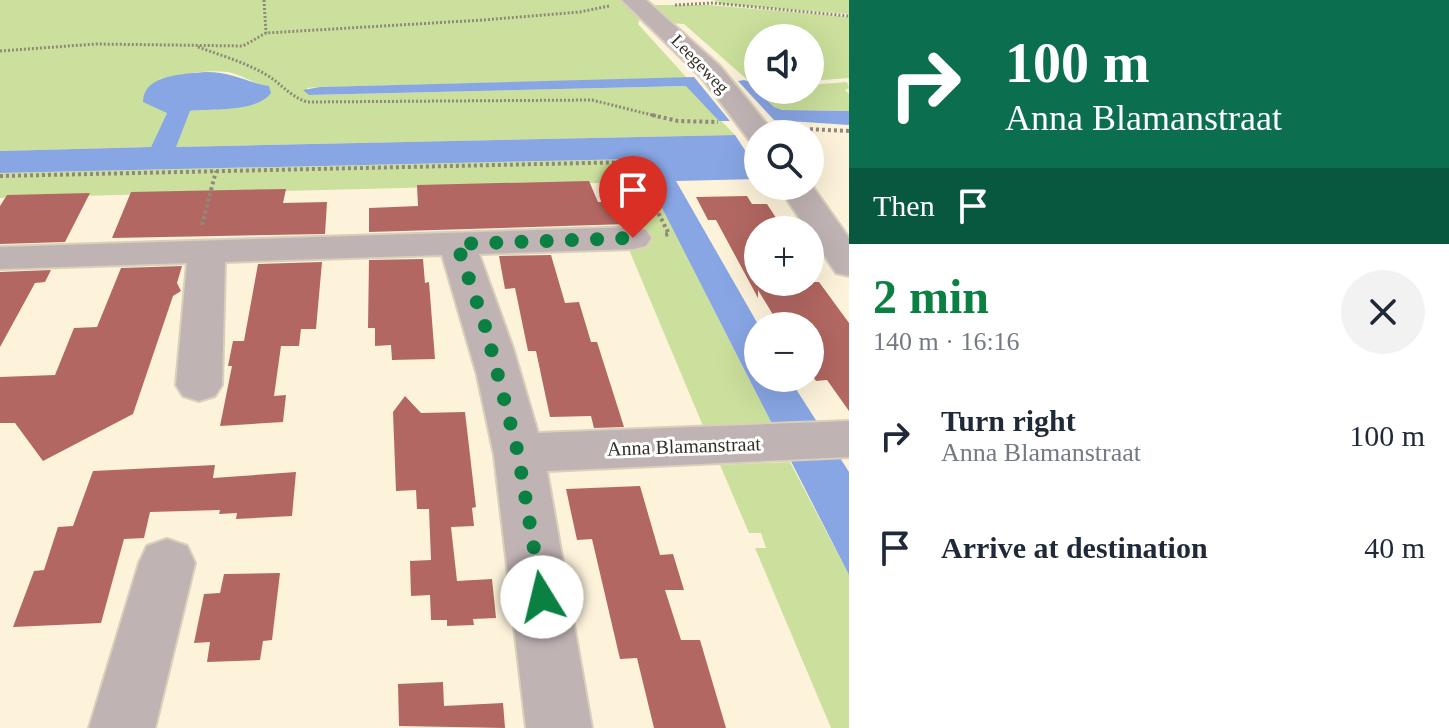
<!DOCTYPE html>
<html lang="en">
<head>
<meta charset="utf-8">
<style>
	:root { --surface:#fff; --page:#f2f2f3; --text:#1f2937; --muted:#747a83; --accent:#0b8043 }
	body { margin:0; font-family:Georgia,serif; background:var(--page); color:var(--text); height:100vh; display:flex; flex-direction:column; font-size:30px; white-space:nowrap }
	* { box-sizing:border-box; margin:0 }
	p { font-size:26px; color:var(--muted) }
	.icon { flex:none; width:44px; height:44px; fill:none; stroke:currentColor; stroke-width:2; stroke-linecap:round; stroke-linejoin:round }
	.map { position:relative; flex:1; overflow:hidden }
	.panel { display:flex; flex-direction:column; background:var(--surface); width:600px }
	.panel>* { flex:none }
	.banner { background:#0b6e4f; color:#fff; overflow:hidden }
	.tools { position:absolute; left:744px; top:24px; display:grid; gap:16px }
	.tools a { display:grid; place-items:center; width:80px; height:80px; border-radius:50%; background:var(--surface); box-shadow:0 8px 32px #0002; font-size:40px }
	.pin { position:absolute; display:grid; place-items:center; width:68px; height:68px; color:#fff; margin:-82px -34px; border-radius:50% 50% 50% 0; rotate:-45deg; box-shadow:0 0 8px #0007 }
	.pin .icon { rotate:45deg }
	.me { position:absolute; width:88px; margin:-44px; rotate:351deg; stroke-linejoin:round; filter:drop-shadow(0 0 6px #0008) }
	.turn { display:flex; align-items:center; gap:28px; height:168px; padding:0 24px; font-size:36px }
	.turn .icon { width:104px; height:104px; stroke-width:2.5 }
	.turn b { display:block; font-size:56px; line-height:68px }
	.then { display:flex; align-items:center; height:76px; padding:0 24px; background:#0003; gap:16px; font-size:30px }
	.round { display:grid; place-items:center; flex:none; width:84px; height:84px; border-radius:42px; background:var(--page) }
	.overview { display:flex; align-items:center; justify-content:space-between; height:136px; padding:0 24px }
	h1 { font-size:48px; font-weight:600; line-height:60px; color:var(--accent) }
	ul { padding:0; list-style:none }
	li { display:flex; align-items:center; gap:24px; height:112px; padding:0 24px }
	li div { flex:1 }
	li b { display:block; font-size:30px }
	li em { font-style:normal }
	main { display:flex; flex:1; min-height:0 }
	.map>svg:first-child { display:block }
	.green { fill:#cbe09c }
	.water { fill:#88a6e4 }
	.building { fill:#b26762 }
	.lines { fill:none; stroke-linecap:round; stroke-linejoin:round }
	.minor-casing { stroke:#d9d0bb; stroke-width:4 }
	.path-far1 { stroke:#90897a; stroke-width:3; stroke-dasharray:2 2; stroke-linecap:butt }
	.path { stroke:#90897a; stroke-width:4; stroke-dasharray:3 3; stroke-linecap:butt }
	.minor { fill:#c0b3b3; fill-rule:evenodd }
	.route { stroke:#0b8043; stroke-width:14; stroke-dasharray:0 25.2 }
	.labels { text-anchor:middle; stroke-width:6; stroke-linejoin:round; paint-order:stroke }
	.far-street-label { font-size:18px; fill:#343027; stroke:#fff }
	.street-label { font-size:20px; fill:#343027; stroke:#fff }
</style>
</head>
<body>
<main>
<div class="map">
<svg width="849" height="728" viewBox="0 0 849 728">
	<rect width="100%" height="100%" fill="#fdf3db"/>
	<!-- green -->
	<path class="green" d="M 0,0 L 624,0 L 641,17 L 638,24 L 687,78 L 320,87 L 307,88 L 309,95 L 687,86 L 735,135 L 175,147 L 190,111 L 214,108 L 269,86 C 253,84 243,75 228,72 C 205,69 181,75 159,79 L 167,113 L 151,147 L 0,151 Z
		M 713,0 L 849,0 L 849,14 L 721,4 Z
		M 649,5 L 709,5 L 849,17 L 849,78 L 810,81 L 810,38 L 758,38 L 758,84 L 751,83 L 684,24 L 669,23 Z
		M 847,82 L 849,88 L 845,90 L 849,94 L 849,111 L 782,110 L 774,107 L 759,93 L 760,90 L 810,90 L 810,85 Z
		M 637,159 L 775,430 L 706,433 L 601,183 L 0,198 L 0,173 Z
		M 790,462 L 849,575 L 849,728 L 831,728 L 755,548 L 766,548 L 761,533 L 749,533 L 720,465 Z"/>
	<!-- water -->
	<path class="water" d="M 206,72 C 232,72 246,82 269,86 L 271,93 C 256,113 213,108 190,111 L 176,147 L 735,135 L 758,170 L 758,179 L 676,181 L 759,326 L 758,378 L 789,378 L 849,472 L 849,575 L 637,159 L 0,173 L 0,151 L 151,147 L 167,113 L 143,102 C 143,74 185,74 206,72 Z
		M 694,77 L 730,121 L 719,121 L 686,86 L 309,95 L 303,90 L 320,87 Z
		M 744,80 L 758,84 L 759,93 L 774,107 L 782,110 L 849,111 L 849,125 L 774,120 L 738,81 Z"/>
	<!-- building -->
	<path class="building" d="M 589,181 L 598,202 L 618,202 L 628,224 L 369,232 L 369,208 L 418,206 L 417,185 Z
		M 286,189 L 283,203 L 327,202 L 325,234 L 112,238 L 131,192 Z
		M 90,193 L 65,242 L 0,244 L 0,206 L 7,195 Z
		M 747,196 L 752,204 L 767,204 L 784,230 L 758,230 L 758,282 L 819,282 L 849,323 L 849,411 L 827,380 L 816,381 L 810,372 L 810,326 L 799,326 L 793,318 L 775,318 L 758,290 L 758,298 L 716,220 L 708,220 L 696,197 Z
		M 551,255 L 565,303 L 579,302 L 591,342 L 597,342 L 624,427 L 594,428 L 591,416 L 550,417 L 536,351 L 528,351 L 515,288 L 505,289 L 499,256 Z
		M 423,259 L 425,283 L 429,282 L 435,359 L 392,360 L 391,345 L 375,346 L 375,328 L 368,328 L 369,260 Z
		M 322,262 L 316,329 L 301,329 L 299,346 L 281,346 L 274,396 L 286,395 L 283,422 L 220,426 L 232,366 L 228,366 L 233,341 L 244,341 L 258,264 Z
		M 182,266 L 177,283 L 181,291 L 173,296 L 133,414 L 43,461 L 15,423 L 0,423 L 0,377 L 55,375 L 74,328 L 97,327 L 121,268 Z
		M 51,270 L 45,282 L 35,283 L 0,347 L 0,272 Z
		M 405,396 L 421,413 L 465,412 L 476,507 L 472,508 L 474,526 L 451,527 L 457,581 L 492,579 L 496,618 L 473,619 L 474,625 L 447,626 L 447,620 L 431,620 L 430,595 L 411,596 L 410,561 L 431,560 L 429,509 L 417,509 L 416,490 L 396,491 L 393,412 Z
		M 215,465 L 213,478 L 296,472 L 292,516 L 236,519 L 237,513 L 219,514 L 220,510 L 150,512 L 144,538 L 124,539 L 101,623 L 13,627 L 34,571 L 44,570 L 58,527 L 73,526 L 93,471 Z
		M 640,486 L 660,555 L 673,554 L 684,590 L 665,590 L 681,640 L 700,640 L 726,728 L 654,728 L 637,658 L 620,659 L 592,539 L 577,540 L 566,489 Z
		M 280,573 L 272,640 L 263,641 L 260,660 L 207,662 L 210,642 L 194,643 L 204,594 L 220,593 L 224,574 Z
		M 443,682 L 444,706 L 503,703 L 505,728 L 399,726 L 398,684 Z"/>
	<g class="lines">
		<defs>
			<path id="minor" d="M 622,0 L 646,0 L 720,66 L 775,134 L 758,134 L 758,143 L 749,140 L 702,78 Z
				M 810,183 L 849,238 L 849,276 L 836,273 L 778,186 L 810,186 Z
				M 633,227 L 646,230 L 651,238 L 646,246 L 633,249 L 479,254 L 513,348 L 538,433 L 849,421 L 849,457 L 547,471 L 592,728 L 526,728 L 494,455 L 477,375 L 442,255 L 225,262 L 222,385 L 215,396 L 199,401 L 183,396 L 176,385 L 187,263 L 0,269 L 0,247 Z
				M 167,539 L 187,546 L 195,563 L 155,728 L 89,728 L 139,563 L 147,546 Z"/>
		</defs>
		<!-- minor casing -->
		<use href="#minor" class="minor-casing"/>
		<!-- path-far1 -->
		<path class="path-far1" d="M 264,0 L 266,33
			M 675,5 L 713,3 L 849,16
			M 198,47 C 220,55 244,62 265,74 C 281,83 289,96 307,102 L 592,100 L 660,117
			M 0,51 L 96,44 L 243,46 L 266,33 L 483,20 L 580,12 L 609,6"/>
		<!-- path -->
		<path class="path" d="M 652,115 L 678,121 L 718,122
			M 786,128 L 849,131
			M 0,176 L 632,162 L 669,234 L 664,235
			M 202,225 L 216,171"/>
		<!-- minor -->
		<use href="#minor" class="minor"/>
	</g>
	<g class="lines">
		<!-- route -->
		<path class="route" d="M 542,597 L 518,453 L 486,329 L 457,244 L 633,238"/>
	</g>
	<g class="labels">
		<!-- far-street labels -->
		<g class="far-street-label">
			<text transform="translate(700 64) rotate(46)" y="6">Leegeweg</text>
		</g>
		<!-- street labels -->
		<g class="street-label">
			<text transform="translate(684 446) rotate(-2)" y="7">Anna Blamanstraat</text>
		</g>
	</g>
</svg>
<div class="tools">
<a><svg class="icon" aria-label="sound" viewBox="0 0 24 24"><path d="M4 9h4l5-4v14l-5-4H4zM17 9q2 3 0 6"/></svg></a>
<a><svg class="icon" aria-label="search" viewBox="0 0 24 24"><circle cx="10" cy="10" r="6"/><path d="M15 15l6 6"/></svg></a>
<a>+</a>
<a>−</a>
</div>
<div class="pin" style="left:633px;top:238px;background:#d93025"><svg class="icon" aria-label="arrive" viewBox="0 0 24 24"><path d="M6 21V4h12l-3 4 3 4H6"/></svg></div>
<svg class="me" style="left:542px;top:597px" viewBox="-20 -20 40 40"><circle r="19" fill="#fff"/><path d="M0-13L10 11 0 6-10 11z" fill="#0b8043"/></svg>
</div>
<section class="panel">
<div class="banner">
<div class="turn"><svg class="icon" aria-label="right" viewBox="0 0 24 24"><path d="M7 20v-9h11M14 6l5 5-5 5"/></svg><div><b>100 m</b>Anna Blamanstraat</div></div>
<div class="then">Then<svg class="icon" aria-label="arrive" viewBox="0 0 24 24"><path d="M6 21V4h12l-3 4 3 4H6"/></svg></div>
</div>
<div class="overview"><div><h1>2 min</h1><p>140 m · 16:16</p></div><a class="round"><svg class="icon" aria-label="close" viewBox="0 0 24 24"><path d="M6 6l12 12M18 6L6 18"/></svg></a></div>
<ul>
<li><svg class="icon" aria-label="right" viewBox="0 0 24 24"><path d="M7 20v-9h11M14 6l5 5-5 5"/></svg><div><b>Turn right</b><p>Anna Blamanstraat</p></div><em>100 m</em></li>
<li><svg class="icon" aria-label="arrive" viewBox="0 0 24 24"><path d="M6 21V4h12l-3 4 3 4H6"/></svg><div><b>Arrive at destination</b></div><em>40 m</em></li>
</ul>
</section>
</main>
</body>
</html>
